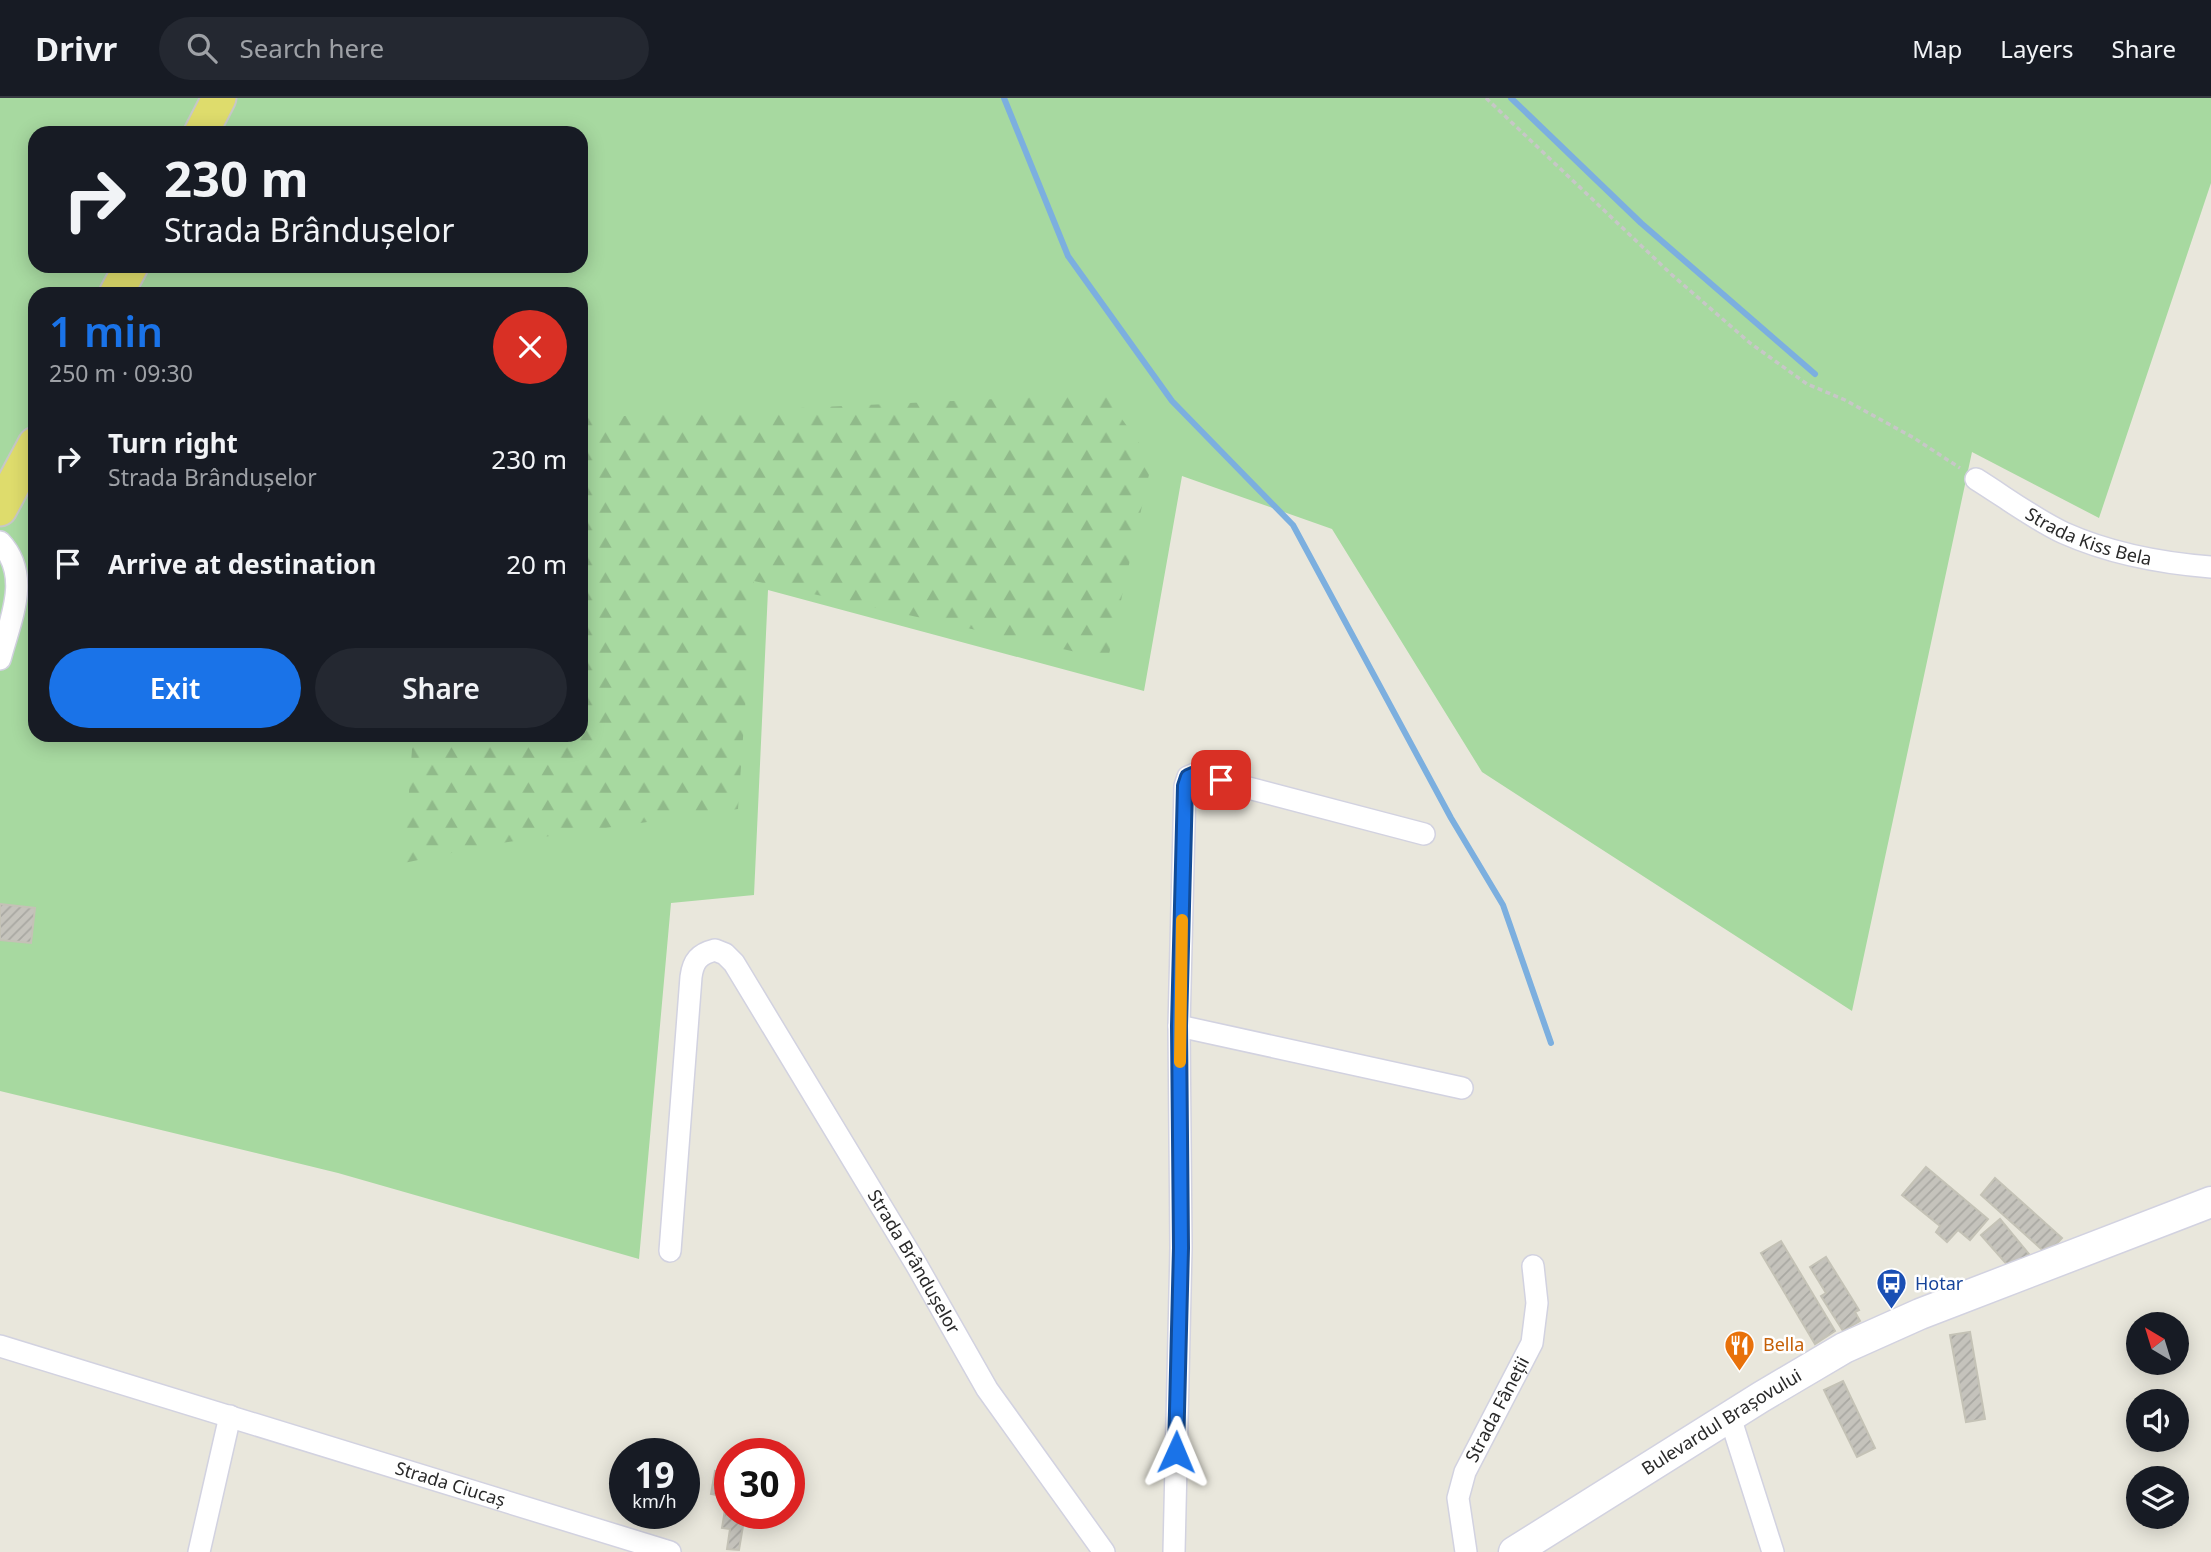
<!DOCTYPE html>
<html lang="en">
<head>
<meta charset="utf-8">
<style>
	:root { --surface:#171b24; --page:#242831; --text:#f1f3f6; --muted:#9ea1a6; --line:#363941; --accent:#1a73e8 }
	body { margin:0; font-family:"Noto Sans",sans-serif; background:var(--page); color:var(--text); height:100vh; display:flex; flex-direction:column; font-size:26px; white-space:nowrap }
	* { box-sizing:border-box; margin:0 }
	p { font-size:23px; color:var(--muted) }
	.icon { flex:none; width:38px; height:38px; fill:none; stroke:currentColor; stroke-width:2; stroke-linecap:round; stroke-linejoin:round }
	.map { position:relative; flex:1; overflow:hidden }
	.side { position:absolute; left:28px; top:189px; width:560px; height:455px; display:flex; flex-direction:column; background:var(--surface); border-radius:21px; box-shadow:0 4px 18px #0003 }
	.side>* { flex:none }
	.guide { position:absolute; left:28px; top:28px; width:560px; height:147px; border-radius:21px; box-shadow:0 4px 18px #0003; background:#171b24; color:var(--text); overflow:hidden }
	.needle { width:46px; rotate:322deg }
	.tools { position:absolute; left:2126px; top:1214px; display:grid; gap:14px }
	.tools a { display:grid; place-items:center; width:63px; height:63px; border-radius:50%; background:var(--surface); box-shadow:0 4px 18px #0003; font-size:35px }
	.speed { position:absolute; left:609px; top:1340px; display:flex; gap:14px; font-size:35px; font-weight:700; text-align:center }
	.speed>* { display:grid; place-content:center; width:91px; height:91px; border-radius:50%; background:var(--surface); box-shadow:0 4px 18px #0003; line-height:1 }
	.speed small { font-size:18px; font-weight:400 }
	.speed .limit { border:10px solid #d22; background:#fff; color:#111 }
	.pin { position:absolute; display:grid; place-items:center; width:60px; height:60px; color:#fff; margin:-30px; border-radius:14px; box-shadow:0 4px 10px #0006 }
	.me { position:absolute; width:77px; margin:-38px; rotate:1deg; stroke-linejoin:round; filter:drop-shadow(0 0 5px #0008) }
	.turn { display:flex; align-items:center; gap:24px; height:147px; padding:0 21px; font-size:32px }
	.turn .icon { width:91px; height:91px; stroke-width:2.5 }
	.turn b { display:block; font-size:49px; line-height:60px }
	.round { display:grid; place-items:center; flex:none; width:74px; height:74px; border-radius:37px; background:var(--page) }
	.overview { display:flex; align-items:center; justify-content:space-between; height:119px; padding:0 21px }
	h1 { font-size:42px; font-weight:600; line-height:52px; color:var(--accent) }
	.cta { display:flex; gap:14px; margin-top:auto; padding:14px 21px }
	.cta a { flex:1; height:80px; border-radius:42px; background:var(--accent); color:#fff; font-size:28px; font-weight:600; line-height:80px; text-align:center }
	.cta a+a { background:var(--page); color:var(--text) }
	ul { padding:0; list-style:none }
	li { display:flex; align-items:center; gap:21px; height:105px; padding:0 21px }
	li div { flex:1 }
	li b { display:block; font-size:26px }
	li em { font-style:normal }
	header { display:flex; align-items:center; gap:42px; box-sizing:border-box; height:98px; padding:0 35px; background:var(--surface); border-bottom:2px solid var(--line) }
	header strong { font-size:33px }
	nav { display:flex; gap:38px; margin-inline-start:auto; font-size:24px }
	.search { width:490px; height:63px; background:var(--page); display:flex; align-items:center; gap:18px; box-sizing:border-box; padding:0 24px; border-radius:38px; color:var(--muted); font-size:26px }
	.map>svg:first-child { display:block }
	.grass { fill:#a7d9a0; fill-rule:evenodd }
	.forest { fill:url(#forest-firs) }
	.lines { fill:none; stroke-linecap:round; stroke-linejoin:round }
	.stream { stroke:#7cafdf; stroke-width:6 }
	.building { fill:url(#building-hatch); stroke:#c4c2b6; stroke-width:2 }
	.minor-casing { stroke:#d2d2e0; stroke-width:24 }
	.secondary-casing { stroke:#d2d2e0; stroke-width:33 }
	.primary-casing { stroke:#c7c7c7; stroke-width:37 }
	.path { stroke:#c7c7c7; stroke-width:3.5; stroke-dasharray:5 3.5; stroke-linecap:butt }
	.minor { stroke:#fff; stroke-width:21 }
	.secondary { stroke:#fff; stroke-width:30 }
	.primary { stroke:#dedc6c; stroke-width:33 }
	.route-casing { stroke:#114b97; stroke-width:18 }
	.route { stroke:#1a73e8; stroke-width:12 }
	.slow { stroke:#f59e0b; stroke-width:12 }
	.labels { text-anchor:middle; stroke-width:5; stroke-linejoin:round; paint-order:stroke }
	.street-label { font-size:18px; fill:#292929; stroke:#fff }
	.transit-label { font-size:18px; fill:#164399; stroke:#fff; text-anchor:start }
	.food-label { font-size:18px; fill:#c56008; stroke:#fff; text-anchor:start }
</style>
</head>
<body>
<header>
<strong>Drivr</strong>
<div class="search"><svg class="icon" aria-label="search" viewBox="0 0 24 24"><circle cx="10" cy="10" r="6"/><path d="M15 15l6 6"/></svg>Search here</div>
<nav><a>Map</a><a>Layers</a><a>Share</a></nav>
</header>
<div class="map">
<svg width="2211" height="1454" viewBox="0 0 2211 1454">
	<defs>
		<pattern id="forest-firs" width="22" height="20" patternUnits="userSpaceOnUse" patternTransform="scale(1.75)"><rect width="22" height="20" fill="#a7d9a0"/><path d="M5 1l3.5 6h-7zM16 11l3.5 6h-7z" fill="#90ba8a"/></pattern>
		<pattern id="building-hatch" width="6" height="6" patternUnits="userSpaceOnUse" patternTransform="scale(1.75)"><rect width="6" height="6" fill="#c5c3bc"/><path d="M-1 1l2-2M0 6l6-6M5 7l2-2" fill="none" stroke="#a9a8a2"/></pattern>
	</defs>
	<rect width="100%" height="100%" fill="#e9e7dc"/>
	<!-- grass -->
	<path class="grass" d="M 0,0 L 2211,0 L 2211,85 L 2099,420 L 1972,354 L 1852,913 L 1482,674 L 1332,431 L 1182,378 L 1144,593 L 768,492 L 754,797 L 671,805 L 639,1161 L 338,1075 L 0,993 ZM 35,35 L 581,35 L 581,168 L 35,168 ZM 35,196 L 581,196 L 581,637 L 35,637 Z"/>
	<!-- forest -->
	<path class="forest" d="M 1104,296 L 1152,363 L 1108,561 L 754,483 L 738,711 L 494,746 L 404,765 L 413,637 L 581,637 L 581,320 Z"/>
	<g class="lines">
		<!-- stream -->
		<path class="stream" d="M 1004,0 L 1068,158 L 1172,303 L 1293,427 L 1451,720 L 1503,807 L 1551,945
			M 1511,0 L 1641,125 L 1815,276"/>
	</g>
	<!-- building -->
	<path class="building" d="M 0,806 L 35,810 L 31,845 L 0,842 Z
		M 1926,1069 L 1988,1121 L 1970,1142 L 1958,1132 L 1947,1144 L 1936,1134 L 1940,1128 L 1902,1097 Z
		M 1995,1080 L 2062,1140 L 2047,1156 L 1981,1097 Z
		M 2000,1121 L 2029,1156 L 2011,1171 L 1981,1137 Z
		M 1781,1143 L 1835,1233 L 1815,1246 L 1761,1155 Z
		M 1826,1159 L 1859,1212 L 1855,1214 L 1860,1223 L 1843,1233 L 1821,1198 L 1826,1195 L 1810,1169 Z
		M 1970,1234 L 1985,1321 L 1966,1324 L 1950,1237 Z
		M 1843,1283 L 1875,1350 L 1857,1359 L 1824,1292 Z
		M 730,1369 L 730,1416 L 745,1416 L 739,1452 L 727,1451 L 730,1431 L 722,1430 L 727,1399 L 711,1396 L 715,1373 L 729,1375 Z"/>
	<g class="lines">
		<defs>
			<g id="minor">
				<path id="s1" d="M 1976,381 C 2005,399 2034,421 2064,435 C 2111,456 2160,465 2211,469"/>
				<path d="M 0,444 C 32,478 10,522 0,561"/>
				<path d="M 1179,928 L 1462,990"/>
				<path id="s2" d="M 670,1153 L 691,879 C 693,863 699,856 715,852 L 725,856 L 734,865 L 916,1166 L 987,1291 L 1104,1454"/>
				<path id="s3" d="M 0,1248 L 670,1454"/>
				<path d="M 1730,1319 L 1773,1454"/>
				<path d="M 199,1454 L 230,1318"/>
				<path d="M 1174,1454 L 1181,1150 L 1179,928 L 1185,688 L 1188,679 L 1195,676 L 1424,736"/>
				<path id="s4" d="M 1466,1454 L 1458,1400 L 1465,1374 L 1532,1245 L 1537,1205 L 1533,1168"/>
			</g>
			<g id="secondary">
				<path id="s5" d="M 1514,1454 L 1761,1299 L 1844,1250 L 1920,1216 L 2211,1104"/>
			</g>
			<path id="primary" d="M 201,35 L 219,0
				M 116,196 L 131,168
				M 0,411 L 35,346"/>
		</defs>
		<!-- minor casing -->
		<use href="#minor" class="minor-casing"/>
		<!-- secondary casing -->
		<use href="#secondary" class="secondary-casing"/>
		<!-- primary casing -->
		<use href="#primary" class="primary-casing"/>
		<!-- path -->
		<path class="path" d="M 1486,0 L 1671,176 L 1750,245 L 1807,286 L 1845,302 L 1914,340 L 1960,370"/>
		<!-- minor -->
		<use href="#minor" class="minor"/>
		<!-- secondary -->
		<use href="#secondary" class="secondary"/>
		<!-- primary -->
		<use href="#primary" class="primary"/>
	</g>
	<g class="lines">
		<defs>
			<path id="route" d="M 1176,1354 L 1181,1150 L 1179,928 L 1185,688 L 1188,679 L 1195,676 L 1221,682"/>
		</defs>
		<!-- route casing -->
		<use href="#route" class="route-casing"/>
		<!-- route -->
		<use href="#route" class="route"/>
		<!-- slow -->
		<path class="slow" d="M 1180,964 L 1182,822"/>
	</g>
	<!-- icons -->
	<defs>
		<symbol id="bus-pin" viewBox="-11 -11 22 30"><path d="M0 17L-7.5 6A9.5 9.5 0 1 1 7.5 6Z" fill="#1a4fb4" stroke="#fff"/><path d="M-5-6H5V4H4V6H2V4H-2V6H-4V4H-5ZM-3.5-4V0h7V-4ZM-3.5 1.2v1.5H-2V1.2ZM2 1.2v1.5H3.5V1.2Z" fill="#fff"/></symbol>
		<symbol id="restaurant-pin" viewBox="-11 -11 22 30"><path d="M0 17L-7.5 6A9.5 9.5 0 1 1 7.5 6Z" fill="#e8710a" stroke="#fff"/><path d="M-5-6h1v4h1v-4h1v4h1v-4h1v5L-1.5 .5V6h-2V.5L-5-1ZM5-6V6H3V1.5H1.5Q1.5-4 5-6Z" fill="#fff"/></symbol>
	</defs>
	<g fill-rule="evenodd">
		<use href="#bus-pin" x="1874" y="1168" width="35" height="47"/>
		<use href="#restaurant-pin" x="1722" y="1230" width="35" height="47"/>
	</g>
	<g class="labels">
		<!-- street labels -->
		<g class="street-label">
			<text dy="6" stroke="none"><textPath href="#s1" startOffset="128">Strada Kiss Bela</textPath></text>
			<text dy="6" stroke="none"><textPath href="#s2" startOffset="686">Strada Brândușelor</textPath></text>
			<text dy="6" stroke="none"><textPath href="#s4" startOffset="152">Strada Fâneții</textPath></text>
			<text dy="6" stroke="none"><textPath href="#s5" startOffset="245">Bulevardul Brașovului</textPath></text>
			<text dy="6" stroke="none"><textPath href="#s3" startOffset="471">Strada Ciucaș</textPath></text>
		</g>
		<!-- transit labels -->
		<g class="transit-label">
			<text x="1915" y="1192">Hotar</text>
		</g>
		<!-- food labels -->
		<g class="food-label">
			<text x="1763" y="1253">Bella</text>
		</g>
	</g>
</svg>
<div class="tools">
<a><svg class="needle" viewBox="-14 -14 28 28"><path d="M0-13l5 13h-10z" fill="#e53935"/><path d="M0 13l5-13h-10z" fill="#9ea1a6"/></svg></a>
<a><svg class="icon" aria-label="sound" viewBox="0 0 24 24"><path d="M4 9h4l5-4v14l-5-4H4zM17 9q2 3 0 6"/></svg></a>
<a><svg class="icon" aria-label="layers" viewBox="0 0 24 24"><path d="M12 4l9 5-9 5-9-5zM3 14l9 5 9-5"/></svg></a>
</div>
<div class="speed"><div>19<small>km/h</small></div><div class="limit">30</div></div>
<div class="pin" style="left:1221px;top:682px;background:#d93025"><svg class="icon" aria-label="arrive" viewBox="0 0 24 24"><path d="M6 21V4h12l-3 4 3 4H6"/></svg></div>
<svg class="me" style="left:1176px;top:1354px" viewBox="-20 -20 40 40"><path d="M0-17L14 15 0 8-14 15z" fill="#1a73e8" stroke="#fff" stroke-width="4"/></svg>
<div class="guide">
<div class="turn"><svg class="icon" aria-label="right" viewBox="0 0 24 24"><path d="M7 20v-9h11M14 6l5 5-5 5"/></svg><div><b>230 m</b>Strada Brândușelor</div></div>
</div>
<section class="side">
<div class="overview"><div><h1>1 min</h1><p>250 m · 09:30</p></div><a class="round" style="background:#d93025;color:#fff"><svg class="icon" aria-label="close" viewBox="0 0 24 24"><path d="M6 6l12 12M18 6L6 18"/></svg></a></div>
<ul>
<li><svg class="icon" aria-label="right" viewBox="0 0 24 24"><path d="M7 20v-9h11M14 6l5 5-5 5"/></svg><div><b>Turn right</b><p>Strada Brândușelor</p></div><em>230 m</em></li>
<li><svg class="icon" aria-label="arrive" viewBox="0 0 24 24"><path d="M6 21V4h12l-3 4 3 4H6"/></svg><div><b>Arrive at destination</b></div><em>20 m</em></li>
</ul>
<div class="cta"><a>Exit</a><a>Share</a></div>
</section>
</div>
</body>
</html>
